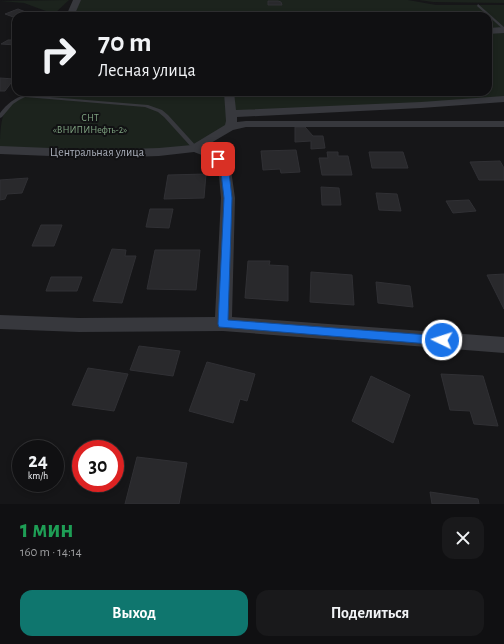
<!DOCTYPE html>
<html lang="ru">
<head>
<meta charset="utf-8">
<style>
	:root { --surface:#101012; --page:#19191b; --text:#f1f3f6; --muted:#9c9d9f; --line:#303032; --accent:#0f766e }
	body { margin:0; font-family:"Alegreya Sans",sans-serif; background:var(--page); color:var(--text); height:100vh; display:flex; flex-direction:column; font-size:15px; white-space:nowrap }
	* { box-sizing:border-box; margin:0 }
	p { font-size:13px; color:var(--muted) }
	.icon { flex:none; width:22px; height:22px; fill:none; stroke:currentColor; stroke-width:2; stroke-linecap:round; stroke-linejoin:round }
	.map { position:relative; height:504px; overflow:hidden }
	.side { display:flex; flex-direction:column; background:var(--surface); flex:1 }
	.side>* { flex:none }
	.hud { position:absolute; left:12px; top:12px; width:480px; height:84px; border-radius:12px; box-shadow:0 2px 6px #0003,0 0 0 1px var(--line); background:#101012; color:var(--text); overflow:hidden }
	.speed { position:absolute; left:12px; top:440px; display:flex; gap:8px; font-size:20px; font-weight:700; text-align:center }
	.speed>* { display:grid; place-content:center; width:52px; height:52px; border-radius:50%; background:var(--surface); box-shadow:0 2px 6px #0003,0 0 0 1px var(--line); line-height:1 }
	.speed small { font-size:10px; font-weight:400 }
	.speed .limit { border:6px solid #d22; background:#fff; color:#111 }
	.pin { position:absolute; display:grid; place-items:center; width:34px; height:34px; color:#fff; margin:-17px; border-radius:8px; box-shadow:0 2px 6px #0006 }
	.me { position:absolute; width:44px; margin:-22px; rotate:274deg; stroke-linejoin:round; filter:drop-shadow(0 0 3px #0008) }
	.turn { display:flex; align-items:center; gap:14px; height:84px; padding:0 20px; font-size:18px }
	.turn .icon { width:52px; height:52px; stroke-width:2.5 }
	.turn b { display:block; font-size:28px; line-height:34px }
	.round { display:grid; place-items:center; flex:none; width:42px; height:42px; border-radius:12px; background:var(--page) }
	.summary { display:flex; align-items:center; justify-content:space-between; height:68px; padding:0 20px }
	h1 { font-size:24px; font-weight:700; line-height:30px; color:#1e9e55 }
	.primary-button { display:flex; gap:8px; margin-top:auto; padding:8px 20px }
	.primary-button a { flex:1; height:46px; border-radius:12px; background:var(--accent); color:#fff; font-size:16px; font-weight:700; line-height:46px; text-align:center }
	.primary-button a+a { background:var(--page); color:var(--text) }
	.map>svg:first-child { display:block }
	.green { fill:#1c231d }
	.building { fill:#29292c; stroke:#303034 }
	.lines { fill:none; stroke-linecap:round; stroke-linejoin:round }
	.lane { fill:#37383d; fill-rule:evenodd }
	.street { fill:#37383d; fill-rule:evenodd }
	.route { fill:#1a73e8; stroke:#114b97 }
	.labels { text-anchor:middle; stroke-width:4; stroke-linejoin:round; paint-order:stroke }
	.far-park-label { font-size:10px; fill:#7fa381; stroke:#111113 }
	.street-label { font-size:12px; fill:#a8adb8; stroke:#111113 }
</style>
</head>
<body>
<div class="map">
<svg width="504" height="504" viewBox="0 0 504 504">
	<rect width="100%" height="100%" fill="#161618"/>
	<!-- green -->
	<path class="green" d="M 69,0 L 54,14 L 24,3 L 0,1 Z
		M 77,0 L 408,0 L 436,5 L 504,5 L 504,99 L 232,114 L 232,121 L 195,148 L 159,152 L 0,150 C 0,135 0,113 10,104 C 17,99 24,99 28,92 L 488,92 L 488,16 L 70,16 Z
		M 419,0 L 504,0 L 504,3 L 433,2 Z"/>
	<!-- building -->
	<path class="building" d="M 268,1 L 278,1 L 281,2 L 282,5 L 268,5 Z
		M 18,9 L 36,16 L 16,16 L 16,18 L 5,14 Z
		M 8,40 L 16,40 L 16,45 L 1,44 Z
		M 0,78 L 14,79 L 5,91 L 0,91 Z
		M 295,127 L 305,127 L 313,136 L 323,136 L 325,148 L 311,149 L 311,141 L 295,142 Z
		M 296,150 L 300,172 L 281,173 L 280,169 L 263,170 L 261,151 Z
		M 327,152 L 338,152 L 338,156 L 348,156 L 352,175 L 322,175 L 319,158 L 328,158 Z
		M 369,152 L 403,152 L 408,168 L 372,168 Z
		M 500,161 L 504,168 L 504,180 L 479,180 L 470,162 Z
		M 206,174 L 204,198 L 164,199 L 168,175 Z
		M 28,178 L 22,193 L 7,194 L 5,199 L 0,200 L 0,180 Z
		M 321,187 L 339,188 L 341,205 L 322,205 Z
		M 376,193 L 397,194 L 401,211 L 379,210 Z
		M 469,200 L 476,211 L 453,213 L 446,201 Z
		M 150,209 L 173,209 L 169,228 L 146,227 Z
		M 41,225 L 62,225 L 54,246 L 32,246 Z
		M 112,249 L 126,250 L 125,256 L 136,256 L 122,303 L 93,301 Z
		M 155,250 L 200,250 L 196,290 L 147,289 Z
		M 248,261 L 270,261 L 269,265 L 288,266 L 288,301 L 245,298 Z
		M 311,272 L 352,275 L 354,305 L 310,302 Z
		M 504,274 L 504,309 L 487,275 Z
		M 51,277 L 82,277 L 77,291 L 46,291 Z
		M 376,282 L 410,286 L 413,307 L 378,303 Z
		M 139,346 L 180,351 L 173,376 L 130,370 Z
		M 207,362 L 255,374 L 247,401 L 240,399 L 233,423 L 189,411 Z
		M 88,368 L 128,374 L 114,411 L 72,405 Z
		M 441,374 L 483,376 L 498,426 L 474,424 L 470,411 L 450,410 Z
		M 371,376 L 410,395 L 393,443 L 352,421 Z
		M 137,457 L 187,463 L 179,504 L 125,504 Z
		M 430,492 L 478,499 L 479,504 L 432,504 Z"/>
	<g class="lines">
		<!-- lane -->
		<path class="lane" d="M 478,4 L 504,27 L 504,30 L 477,6 Z
			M 25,95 L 148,105 L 162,110 L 168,115 L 198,148 L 197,149 L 193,149 L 164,117 L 158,112 L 145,107 L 25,97 L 19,100 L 13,104 L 2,117 L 0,118 L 0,113 C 7,104 14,98 25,95 Z"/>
		<!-- street -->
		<path class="street" d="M 73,0 L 81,0 L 74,16 L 66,16 Z
			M 504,27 L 504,33 L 488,34 L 488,28 Z
			M 224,92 L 234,92 L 236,110 L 421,102 L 504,96 L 504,102 L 421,108 L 237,117 L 237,122 L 246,121 L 504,121 L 504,127 L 246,127 L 233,130 L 204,147 L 215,151 L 230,163 L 235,198 L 232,317 L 504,337 L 504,353 L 223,331 L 79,332 L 0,329 L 0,315 L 79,318 L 215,317 L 221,198 L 218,165 L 207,157 L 194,152 L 159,156 L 100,158 L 0,154 L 0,146 L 100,150 L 159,148 L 192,145 L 225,125 L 226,121 Z"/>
	</g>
	<!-- route -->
	<path class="route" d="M 218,156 L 228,164 L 232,198 L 228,320 L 442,336 L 445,337 L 447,340 L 445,344 L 442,345 L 219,327 L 218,324 L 224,198 L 220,164 L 214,159 Z"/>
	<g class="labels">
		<!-- far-park labels -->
		<g class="far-park-label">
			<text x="90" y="121">СНТ<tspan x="90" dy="12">«ВНИПИНефть-2»</tspan></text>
		</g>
		<!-- street labels -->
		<g class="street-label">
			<text x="97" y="156">Центральная улица</text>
		</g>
	</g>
</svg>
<div class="speed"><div>24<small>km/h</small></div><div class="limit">30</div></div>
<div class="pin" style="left:218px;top:159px;background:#d93025"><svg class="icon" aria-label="arrive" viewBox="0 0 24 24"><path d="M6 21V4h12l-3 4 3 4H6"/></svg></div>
<svg class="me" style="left:442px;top:340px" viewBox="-20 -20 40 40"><circle r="17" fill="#1a73e8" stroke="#fff" stroke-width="3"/><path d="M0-11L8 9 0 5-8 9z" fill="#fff"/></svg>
<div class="hud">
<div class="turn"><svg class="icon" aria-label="right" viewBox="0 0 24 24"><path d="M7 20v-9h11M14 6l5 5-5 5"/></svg><div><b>70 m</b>Лесная улица</div></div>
</div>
</div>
<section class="side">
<div class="summary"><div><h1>1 мин</h1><p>160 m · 14:14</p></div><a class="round"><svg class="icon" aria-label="close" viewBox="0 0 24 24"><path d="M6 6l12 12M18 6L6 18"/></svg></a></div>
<div class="primary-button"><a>Выход</a><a>Поделиться</a></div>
</section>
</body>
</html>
